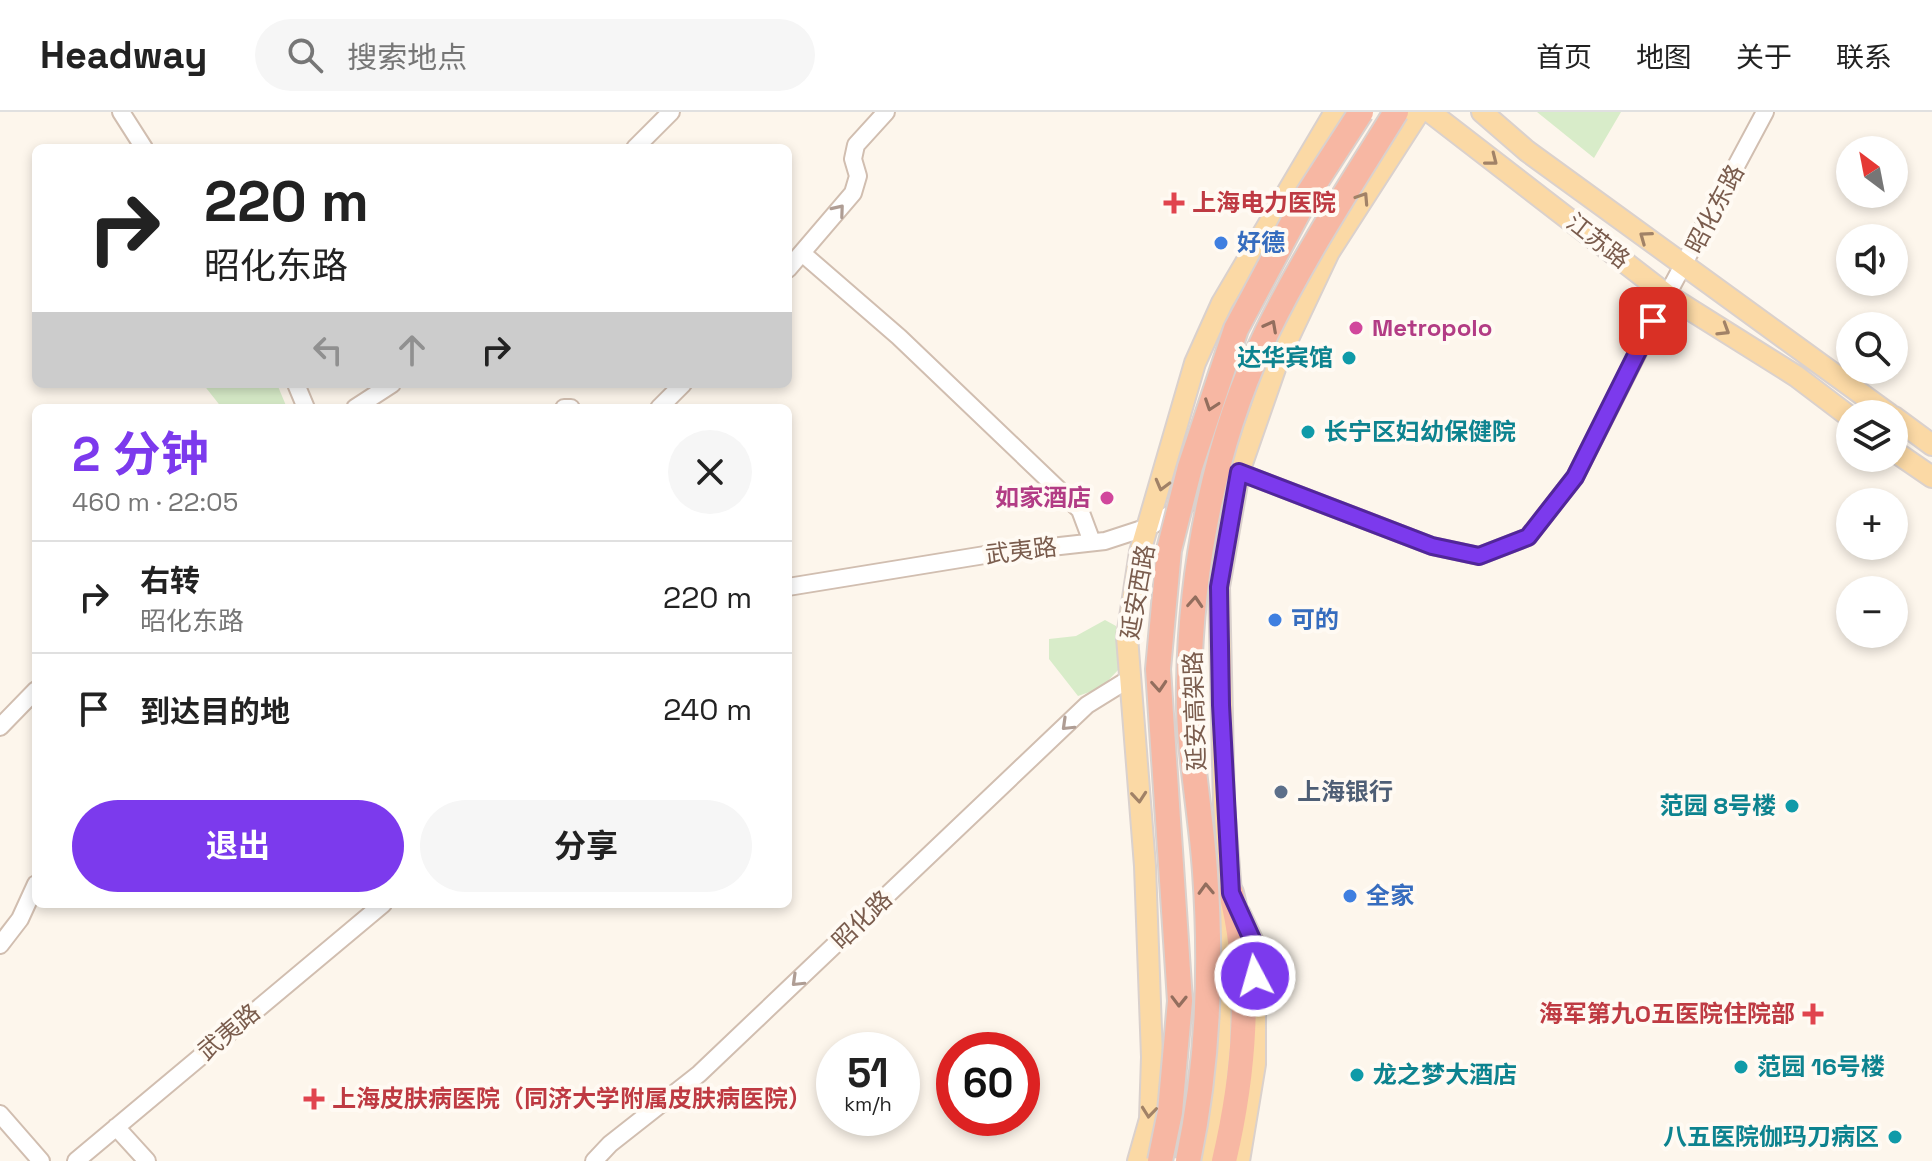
<!DOCTYPE html>
<html lang="zh">
<head>
<meta charset="utf-8">
<style>
	:root { --surface:#fff; --page:#f6f6f6; --text:#222; --muted:#767676; --line:#e0e0e0; --accent:#7c3aed }
	body { margin:0; font-family:"Space Grotesk","Noto Sans SC",sans-serif; background:var(--page); color:var(--text); height:100vh; display:flex; flex-direction:column; font-size:30px; white-space:nowrap }
	* { box-sizing:border-box; margin:0 }
	p { font-size:26px; color:var(--muted) }
	.icon { flex:none; width:44px; height:44px; fill:none; stroke:currentColor; stroke-width:2; stroke-linecap:round; stroke-linejoin:round }
	.map { position:relative; flex:1; overflow:hidden }
	.drawer { position:absolute; left:32px; top:292px; width:760px; height:504px; display:flex; flex-direction:column; background:var(--surface); border-radius:12px; box-shadow:0 4px 12px #0003 }
	.drawer>* { flex:none }
	.top-card { position:absolute; left:32px; top:32px; width:760px; height:244px; border-radius:12px; box-shadow:0 4px 12px #0003; background:#fff; color:var(--text); overflow:hidden }
	.needle { width:52px; rotate:328deg }
	.tools { position:absolute; left:1836px; top:24px; display:grid; gap:16px }
	.tools a { display:grid; place-items:center; width:72px; height:72px; border-radius:50%; background:var(--surface); box-shadow:0 4px 12px #0003; font-size:40px }
	.speed { position:absolute; left:816px; top:920px; display:flex; gap:16px; font-size:40px; font-weight:700; text-align:center }
	.speed>* { display:grid; place-content:center; width:104px; height:104px; border-radius:50%; background:var(--surface); box-shadow:0 4px 12px #0003; line-height:1 }
	.speed small { font-size:20px; font-weight:400 }
	.speed .limit { border:12px solid #d22; background:#fff; color:#111 }
	.pin { position:absolute; display:grid; place-items:center; width:68px; height:68px; color:#fff; margin:-34px; border-radius:16px; box-shadow:0 4px 12px #0006 }
	.me { position:absolute; width:88px; margin:-44px; rotate:354deg; stroke-linejoin:round; filter:drop-shadow(0 0 6px #0008) }
	.turn { display:flex; align-items:center; gap:28px; height:168px; padding:0 40px; font-size:36px }
	.turn .icon { width:104px; height:104px; stroke-width:2.5 }
	.turn b { display:block; font-size:56px; line-height:68px }
	.lanes { display:flex; align-items:center; height:76px; padding:0 40px; background:#0003; justify-content:center; gap:40px; direction:ltr }
	.lanes .off { opacity:.35 }
	.round { display:grid; place-items:center; flex:none; width:84px; height:84px; border-radius:42px; background:var(--page) }
	.summary { display:flex; align-items:center; justify-content:space-between; height:136px; padding:0 40px }
	h1 { font-size:48px; font-weight:700; line-height:60px; color:var(--accent) }
	.action { display:flex; gap:16px; margin-top:auto; padding:16px 40px }
	.action a { flex:1; height:92px; border-radius:48px; background:var(--accent); color:#fff; font-size:32px; font-weight:700; line-height:92px; text-align:center }
	.action a+a { background:var(--page); color:var(--text) }
	ul { padding:0; list-style:none }
	li { display:flex; align-items:center; gap:24px; height:112px; padding:0 40px; border-top:2px solid var(--line) }
	li div { flex:1 }
	li b { display:block; font-size:30px }
	li em { font-style:normal }
	header { display:flex; align-items:center; gap:48px; box-sizing:border-box; height:112px; padding:0 40px; background:var(--surface); border-bottom:2px solid var(--line) }
	header strong { font-size:38px }
	nav { display:flex; gap:44px; margin-inline-start:auto; font-size:28px }
	.search { width:560px; height:72px; background:var(--page); display:flex; align-items:center; gap:20px; box-sizing:border-box; padding:0 28px; border-radius:44px; color:var(--muted); font-size:30px }
	.map>svg:first-child { display:block }
	.green { fill:#d8ecc9 }
	.lines { fill:none; stroke-linecap:round; stroke-linejoin:round }
	.minor-casing { stroke:#d1beb0; stroke-width:20 }
	.major-casing { stroke:#dad1cd; stroke-width:24 }
	.highway-casing { stroke:#dad1cd; stroke-width:28 }
	.minor { stroke:#fff; stroke-width:16 }
	.major { stroke:#fbd9a5; stroke-width:20 }
	.highway { stroke:#f7b7a3; stroke-width:24 }
	.highway-bridge-casing { stroke:#dad1cd; stroke-width:28; stroke-linecap:butt }
	.highway-bridge { stroke:#f7b7a3; stroke-width:24 }
	.oneway { stroke:#a18267 }
	.oneway2 { stroke:#af9d94 }
	.oneway3 { stroke:#936e5e }
	.route-casing { stroke:#51269a; stroke-width:20 }
	.route { stroke:#7c3aed; stroke-width:14 }
	.health-dot { fill:#e0444e; stroke:#fffaf3; stroke-width:3 }
	.shop-dot { fill:#3f7fe0; stroke:#fffaf3; stroke-width:3 }
	.hotel-dot { fill:#d1479c; stroke:#fffaf3; stroke-width:3 }
	.culture-dot { fill:#0f9aa8; stroke:#fffaf3; stroke-width:3 }
	.service-dot { fill:#5c6f8a; stroke:#fffaf3; stroke-width:3 }
	.labels { text-anchor:middle; stroke-width:8; stroke-linejoin:round; paint-order:stroke }
	.health-label { font-size:24px; font-weight:bold; fill:#be3a42; stroke:#fffaf3; text-anchor:start }
	.street-label { font-size:24px; fill:#7a5c4d; stroke:#fffaf3 }
	.shop-label { font-size:24px; font-weight:bold; fill:#366cbe; stroke:#fffaf3; text-anchor:start }
	.hotel-label { font-size:24px; font-weight:bold; fill:#b23c85; stroke:#fffaf3; text-anchor:start }
	.culture-label { font-size:24px; font-weight:bold; fill:#0d838f; stroke:#fffaf3; text-anchor:end }
	.service-label { font-size:24px; font-weight:bold; fill:#4e5e75; stroke:#fffaf3; text-anchor:start }
</style>
</head>
<body>
<header>
<strong>Headway</strong>
<div class="search"><svg class="icon" aria-label="search" viewBox="0 0 24 24"><circle cx="10" cy="10" r="6"/><path d="M15 15l6 6"/></svg>搜索地点</div>
<nav><a>首页</a><a>地图</a><a>关于</a><a>联系</a></nav>
</header>
<div class="map">
<svg width="1932" height="1049" viewBox="0 0 1932 1049">
	<rect width="100%" height="100%" fill="#fdf6ec"/>
	<!-- green -->
	<path class="green" d="M 1537,0 L 1621,0 L 1594,46 Z
		M 203,272 L 277,272 L 287,296 L 222,296 Z
		M 1105,508 L 1116,514 L 1120,556 L 1101,576 L 1078,584 L 1049,547 L 1049,527 L 1076,524 Z"/>
	<g class="lines">
		<defs>
			<path id="minor" d="M 121,0 L 144,36
				M 635,36 L 671,0
				M 802,141 L 899,225 L 1080,398 L 1092,430
				M 788,157 L 853,81 L 858,64 L 853,47 L 856,33 L 886,0
				M 296,272 L 306,296
				M 355,296 L 392,272
				M 564,296 L 571,296
				M 659,296 L 683,272
				M 788,475 L 997,441 L 1105,429 L 1151,414 L 1239,360 L 1432,434 L 1479,444 L 1528,425 L 1575,365 L 1667,183 L 1765,0
				M 0,615 L 36,578
				M 0,833 L 20,807 L 36,772
				M 0,1002 L 41,1049
				M 116,1015 L 147,1049
				M 76,1049 L 383,792
				M 594,1049 L 610,1032 L 699,962 L 1087,593 L 1129,567"/>
			<path id="major" d="M 1430,0 L 1667,183 L 1796,264 L 1850,305
				M 1482,0 L 1527,39 L 1889,302
				M 1894,305 L 1932,333
				M 1894,339 L 1932,365
				M 1138,1049 L 1150,1007 L 1152,945 L 1145,754 L 1127,525 L 1140,440 L 1195,251 L 1222,191 L 1335,0
				M 1209,1049 L 1220,935 L 1222,815 L 1231,781 L 1224,693 L 1219,475 L 1239,360 L 1278,248 L 1329,140 L 1419,0
				M 1239,1049 L 1255,952 L 1255,834 L 1240,802"/>
			<path id="highway" d="M 1224,1049 C 1244,964 1253,867 1231,781"/>
		</defs>
		<!-- minor casing -->
		<use href="#minor" class="minor-casing"/>
		<!-- major casing -->
		<use href="#major" class="major-casing"/>
		<!-- highway casing -->
		<use href="#highway" class="highway-casing"/>
		<!-- minor -->
		<use href="#minor" class="minor"/>
		<!-- major -->
		<use href="#major" class="major"/>
		<!-- highway -->
		<use href="#highway" class="highway"/>
		<defs>
			<path id="highway-bridge" d="M 1160,1049 L 1170,1000 L 1180,889 L 1158,557 L 1169,438 L 1190,355 L 1236,217 L 1308,82 L 1361,0
				M 1188,1049 C 1208,954 1212,857 1205,760 C 1201,698 1187,634 1189,572 C 1191,453 1215,328 1267,220 C 1304,144 1352,71 1396,0"/>
		</defs>
		<!-- highway-bridge casing -->
		<use href="#highway-bridge" class="highway-bridge-casing"/>
		<!-- highway-bridge -->
		<use href="#highway-bridge" class="highway-bridge"/>
	</g>
	<!-- one-way arrows -->
	<defs><path id="oneway-chevron" d="M-2-3.5L2.5 0L-2 3.5" fill="none" stroke-width="1.6" stroke-linecap="round" stroke-linejoin="round" transform="scale(2)"/></defs>
	<g class="oneway">
		<use href="#oneway-chevron" transform="translate(1492 48) rotate(38)"/>
		<use href="#oneway-chevron" transform="translate(1363 86) rotate(-57)"/>
		<use href="#oneway-chevron" transform="translate(1645 125) rotate(-144)"/>
		<use href="#oneway-chevron" transform="translate(1724 218) rotate(32)"/>
		<use href="#oneway-chevron" transform="translate(1162 373) rotate(105)"/>
		<use href="#oneway-chevron" transform="translate(1139 685) rotate(85)"/>
		<use href="#oneway-chevron" transform="translate(1149 1000) rotate(96)"/>
	</g>
	<g class="oneway2">
		<use href="#oneway-chevron" transform="translate(839 98) rotate(-50)"/>
		<use href="#oneway-chevron" transform="translate(1067 613) rotate(136)"/>
		<use href="#oneway-chevron" transform="translate(797 869) rotate(136)"/>
	</g>
	<g class="oneway3">
		<use href="#oneway-chevron" transform="translate(1271 214) rotate(-62)"/>
		<use href="#oneway-chevron" transform="translate(1211 293) rotate(109)"/>
		<use href="#oneway-chevron" transform="translate(1195 490) rotate(-86)"/>
		<use href="#oneway-chevron" transform="translate(1159 574) rotate(86)"/>
		<use href="#oneway-chevron" transform="translate(1206 777) rotate(-92)"/>
		<use href="#oneway-chevron" transform="translate(1179 889) rotate(91)"/>
	</g>
	<g class="lines">
		<defs>
			<path id="route" d="M 1255,864 L 1255,834 L 1231,781 L 1221,593 L 1219,475 L 1239,360 L 1432,434 L 1479,444 L 1528,425 L 1575,365 L 1653,209"/>
		</defs>
		<!-- route casing -->
		<use href="#route" class="route-casing"/>
		<!-- route -->
		<use href="#route" class="route"/>
	</g>
	<!-- markers -->
	<g class="health-dot">
		<path d="M1170 79h8v8h8v8h-8v8h-8v-8h-8v-8h8z"/>
		<path d="M1809 890h8v8h8v8h-8v8h-8v-8h-8v-8h8z"/>
		<path d="M310 975h8v8h8v8h-8v8h-8v-8h-8v-8h8z"/>
	</g>
	<g class="shop-dot">
		<circle cx="1221" cy="131" r="8"/>
		<circle cx="1275" cy="508" r="8"/>
		<circle cx="1350" cy="784" r="8"/>
	</g>
	<g class="hotel-dot">
		<circle cx="1356" cy="216" r="8"/>
		<circle cx="1107" cy="386" r="8"/>
	</g>
	<g class="culture-dot">
		<circle cx="1349" cy="246" r="8"/>
		<circle cx="1308" cy="320" r="8"/>
		<circle cx="1792" cy="694" r="8"/>
		<circle cx="1741" cy="955" r="8"/>
		<circle cx="1357" cy="963" r="8"/>
		<circle cx="1895" cy="1025" r="8"/>
	</g>
	<circle class="service-dot" cx="1281" cy="680" r="8"/>
	<g class="labels">
		<!-- health labels -->
		<g class="health-label">
			<text x="1192" y="99">上海电力医院</text>
			<text x="1795" y="910" text-anchor="end">海军第九O五医院住院部</text>
			<text x="332" y="995">上海皮肤病医院（同济大学附属皮肤病医院）</text>
		</g>
		<!-- street labels -->
		<g class="street-label">
			<text transform="translate(1715 97) rotate(-62)" y="8">昭化东路</text>
			<text transform="translate(1598 129) rotate(38)" y="8">江苏路</text>
			<text transform="translate(1021 439) rotate(-7)" y="8">武夷路</text>
			<text transform="translate(1138 480) rotate(-80)" y="8">延安西路</text>
			<text transform="translate(1195 599) rotate(-92)" y="8">延安高架路</text>
			<text transform="translate(862 808) rotate(-44)" y="8">昭化路</text>
			<text transform="translate(229 920) rotate(-40)" y="8">武夷路</text>
		</g>
		<!-- shop labels -->
		<g class="shop-label">
			<text x="1237" y="139">好德</text>
			<text x="1291" y="516">可的</text>
			<text x="1366" y="792">全家</text>
		</g>
		<!-- hotel labels -->
		<g class="hotel-label">
			<text x="1372" y="224">Metropolo</text>
			<text x="1091" y="394" text-anchor="end">如家酒店</text>
		</g>
		<!-- culture labels -->
		<g class="culture-label">
			<text x="1333" y="254">达华宾馆</text>
			<text x="1324" y="328" text-anchor="start">长宁区妇幼保健院</text>
			<text x="1776" y="702">范园 8号楼</text>
			<text x="1757" y="963" text-anchor="start">范园 16号楼</text>
			<text x="1373" y="971" text-anchor="start">龙之梦大酒店</text>
			<text x="1879" y="1033">八五医院伽玛刀病区</text>
		</g>
		<!-- service labels -->
		<g class="service-label">
			<text x="1297" y="688">上海银行</text>
		</g>
	</g>
</svg>
<div class="tools">
<a><svg class="needle" viewBox="-14 -14 28 28"><path d="M0-13l5 13h-10z" fill="#e53935"/><path d="M0 13l5-13h-10z" fill="#767676"/></svg></a>
<a><svg class="icon" aria-label="sound" viewBox="0 0 24 24"><path d="M4 9h4l5-4v14l-5-4H4zM17 9q2 3 0 6"/></svg></a>
<a><svg class="icon" aria-label="search" viewBox="0 0 24 24"><circle cx="10" cy="10" r="6"/><path d="M15 15l6 6"/></svg></a>
<a><svg class="icon" aria-label="layers" viewBox="0 0 24 24"><path d="M12 4l9 5-9 5-9-5zM3 14l9 5 9-5"/></svg></a>
<a>+</a>
<a>−</a>
</div>
<div class="speed"><div>51<small>km/h</small></div><div class="limit">60</div></div>
<div class="pin" style="left:1653px;top:209px;background:#d93025"><svg class="icon" aria-label="arrive" viewBox="0 0 24 24"><path d="M6 21V4h12l-3 4 3 4H6"/></svg></div>
<svg class="me" style="left:1255px;top:864px" viewBox="-20 -20 40 40"><circle r="17" fill="#7c3aed" stroke="#fff" stroke-width="3"/><path d="M0-11L8 9 0 5-8 9z" fill="#fff"/></svg>
<div class="top-card">
<div class="turn"><svg class="icon" aria-label="right" viewBox="0 0 24 24"><path d="M7 20v-9h11M14 6l5 5-5 5"/></svg><div><b>220 m</b>昭化东路</div></div>
<div class="lanes"><svg class="icon off" aria-label="left" viewBox="0 0 24 24"><path d="M17 20v-9H6M10 6l-5 5 5 5"/></svg><svg class="icon off" aria-label="ahead" viewBox="0 0 24 24"><path d="M12 20V5M6 11l6-6 6 6"/></svg><svg class="icon" aria-label="right" viewBox="0 0 24 24"><path d="M7 20v-9h11M14 6l5 5-5 5"/></svg></div>
</div>
<section class="drawer">
<div class="summary"><div><h1>2 分钟</h1><p>460 m · 22:05</p></div><a class="round"><svg class="icon" aria-label="close" viewBox="0 0 24 24"><path d="M6 6l12 12M18 6L6 18"/></svg></a></div>
<ul>
<li><svg class="icon" aria-label="right" viewBox="0 0 24 24"><path d="M7 20v-9h11M14 6l5 5-5 5"/></svg><div><b>右转</b><p>昭化东路</p></div><em>220 m</em></li>
<li><svg class="icon" aria-label="arrive" viewBox="0 0 24 24"><path d="M6 21V4h12l-3 4 3 4H6"/></svg><div><b>到达目的地</b></div><em>240 m</em></li>
</ul>
<div class="action"><a>退出</a><a>分享</a></div>
</section>
</div>
</body>
</html>
